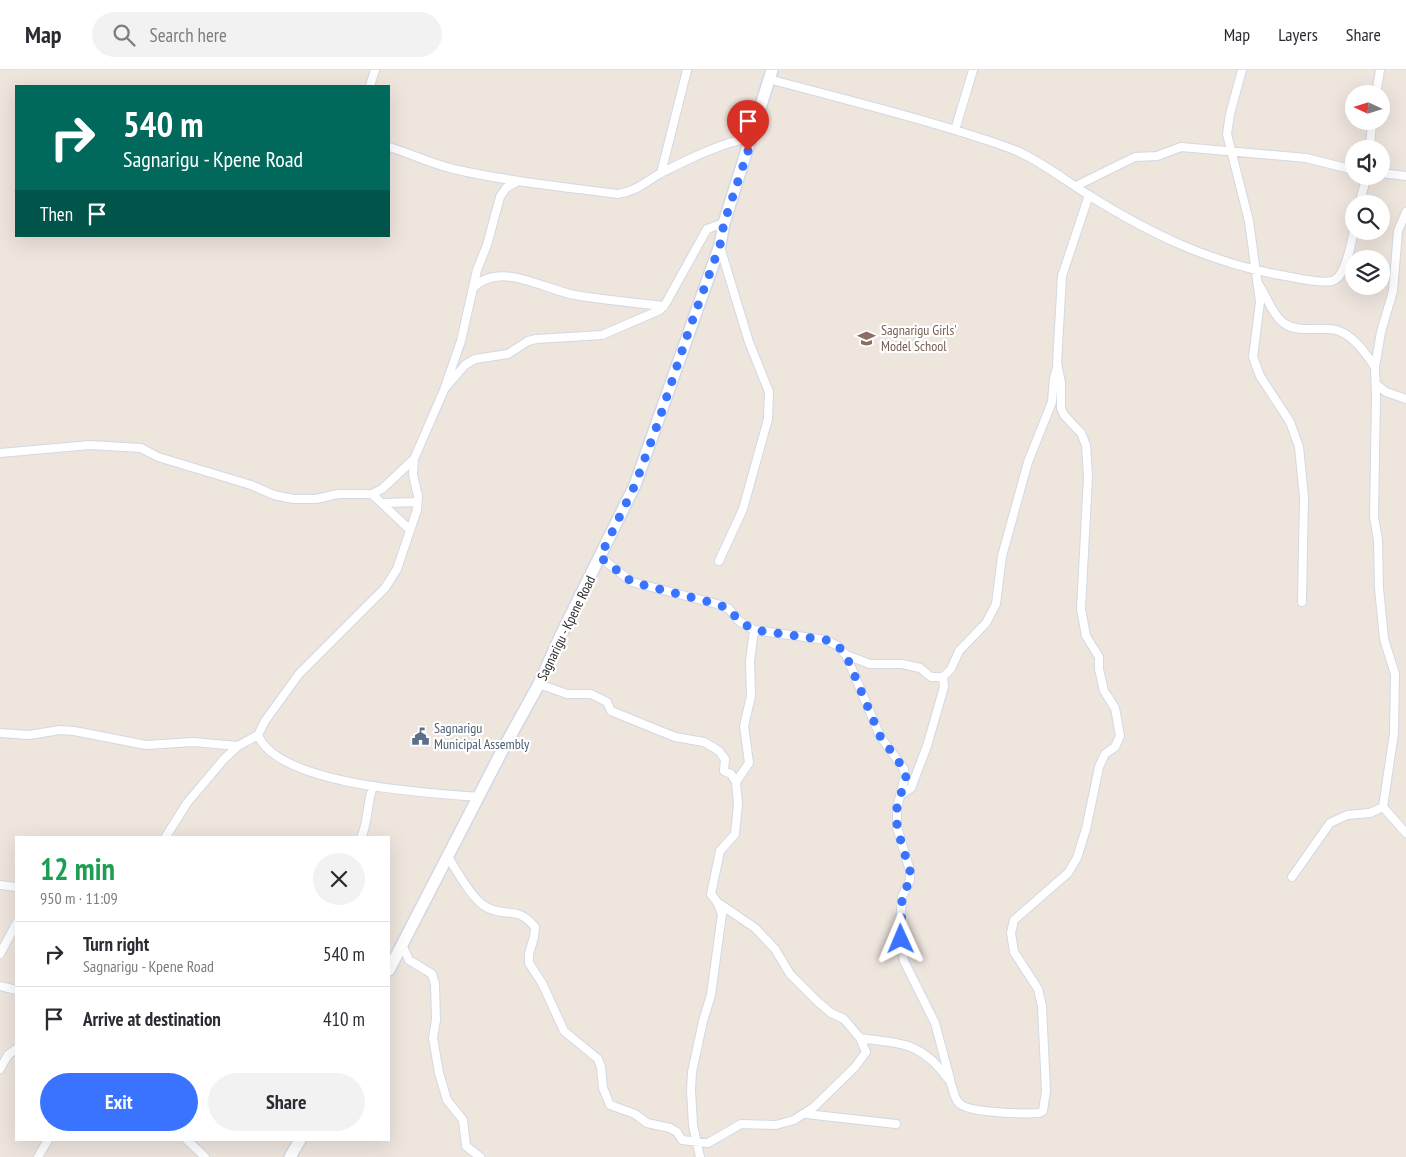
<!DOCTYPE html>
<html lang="en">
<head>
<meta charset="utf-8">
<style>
	:root { --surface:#fff; --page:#f2f2f3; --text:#2b2b33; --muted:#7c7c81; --line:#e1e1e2; --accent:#3973ff }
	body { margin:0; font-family:"PT Sans Narrow",sans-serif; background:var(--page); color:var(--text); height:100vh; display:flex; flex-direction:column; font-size:19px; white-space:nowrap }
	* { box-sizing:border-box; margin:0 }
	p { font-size:16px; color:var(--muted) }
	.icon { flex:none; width:28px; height:28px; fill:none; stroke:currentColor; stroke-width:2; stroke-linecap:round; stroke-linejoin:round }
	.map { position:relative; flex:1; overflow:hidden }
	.side { position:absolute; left:15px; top:766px; width:375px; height:305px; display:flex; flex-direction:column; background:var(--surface); border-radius:0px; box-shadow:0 5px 20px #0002 }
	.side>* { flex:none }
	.hud { position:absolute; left:15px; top:15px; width:375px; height:152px; border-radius:0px; box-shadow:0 5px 20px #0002; background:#00695c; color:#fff; overflow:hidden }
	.needle { width:32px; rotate:274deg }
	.buttons { position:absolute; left:1345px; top:15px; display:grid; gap:10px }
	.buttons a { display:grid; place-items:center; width:45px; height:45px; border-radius:50%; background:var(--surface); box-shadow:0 5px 20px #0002; font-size:25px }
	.pin { position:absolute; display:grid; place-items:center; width:42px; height:42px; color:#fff; margin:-51px -21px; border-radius:50% 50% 50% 0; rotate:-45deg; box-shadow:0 0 5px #0007 }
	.pin .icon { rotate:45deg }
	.me { position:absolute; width:55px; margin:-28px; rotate:359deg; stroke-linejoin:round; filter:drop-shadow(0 0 4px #0008) }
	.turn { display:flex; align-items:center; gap:18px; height:105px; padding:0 25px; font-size:22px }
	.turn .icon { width:65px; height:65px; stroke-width:2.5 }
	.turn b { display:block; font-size:35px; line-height:42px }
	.then { display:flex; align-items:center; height:48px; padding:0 25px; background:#0003; gap:10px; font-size:19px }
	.round { display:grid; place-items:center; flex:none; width:52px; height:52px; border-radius:26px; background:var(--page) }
	.overview { display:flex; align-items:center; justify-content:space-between; height:85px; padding:0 25px }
	h1 { font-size:30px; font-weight:700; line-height:38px; color:#1e9e55 }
	.primary-button { display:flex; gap:10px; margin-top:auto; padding:10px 25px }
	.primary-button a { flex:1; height:58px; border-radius:30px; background:var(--accent); color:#fff; font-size:20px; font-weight:700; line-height:58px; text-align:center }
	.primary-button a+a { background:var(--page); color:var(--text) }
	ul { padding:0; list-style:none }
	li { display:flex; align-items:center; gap:15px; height:65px; padding:0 25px; border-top:1px solid var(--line) }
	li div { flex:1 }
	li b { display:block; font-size:19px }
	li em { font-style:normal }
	header { display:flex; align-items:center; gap:30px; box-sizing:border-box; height:70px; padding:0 25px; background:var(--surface); border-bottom:1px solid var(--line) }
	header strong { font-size:24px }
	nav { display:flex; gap:28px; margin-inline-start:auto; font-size:18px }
	.search { width:350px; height:45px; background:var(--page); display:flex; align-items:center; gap:12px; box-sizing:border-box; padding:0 18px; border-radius:28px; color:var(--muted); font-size:19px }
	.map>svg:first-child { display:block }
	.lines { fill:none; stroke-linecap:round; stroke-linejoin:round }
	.street-casing { stroke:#d2d8e5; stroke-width:10 }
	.secondary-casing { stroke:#d2d8e5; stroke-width:14 }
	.street { stroke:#fff; stroke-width:8 }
	.secondary { stroke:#fff; stroke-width:11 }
	.route { stroke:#3973ff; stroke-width:9; stroke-dasharray:0 16.2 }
	.labels { text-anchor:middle; stroke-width:4.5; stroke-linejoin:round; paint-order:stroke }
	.education-label { font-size:14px; fill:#785e54; stroke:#fff; text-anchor:start }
	.street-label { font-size:14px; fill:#2c2c2c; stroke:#fff }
	.service-label { font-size:14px; fill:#4e5e75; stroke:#fff; text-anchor:start }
</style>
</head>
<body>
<header>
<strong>Map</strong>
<div class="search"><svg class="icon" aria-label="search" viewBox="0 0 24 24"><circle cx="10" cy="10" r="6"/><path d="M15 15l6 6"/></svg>Search here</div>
<nav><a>Map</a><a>Layers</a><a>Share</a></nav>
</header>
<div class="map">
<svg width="1406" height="1087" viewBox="0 0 1406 1087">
	<rect width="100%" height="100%" fill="#eee5dd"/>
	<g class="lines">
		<defs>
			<path id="street" d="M 1242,0 L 1230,44 L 1227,64 L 1249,151 L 1260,232 L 1253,287 L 1260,306 L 1290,352 L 1299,377 L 1304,427 L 1302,532
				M 769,9 C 831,26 894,41 955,60 C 976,67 999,73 1019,82 C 1045,94 1066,111 1090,126 C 1151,164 1209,192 1280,205 C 1293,207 1319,214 1332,211 C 1346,208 1351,173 1354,161
				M 370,16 L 375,0
				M 1376,24 L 1380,0
				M 955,60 L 973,0
				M 389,77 C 412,84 434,95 458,100 C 511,112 565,117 618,124 C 636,122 647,110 663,102 C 691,88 721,73 753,67
				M 1370,79 L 1372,51
				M 661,103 L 687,0
				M 1381,103 L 1406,106
				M 1076,116 L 1135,87 L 1157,86 L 1181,77 L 1306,88 L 1354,100
				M 1359,134 L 1367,106
				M 1406,142 L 1398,161 L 1393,221 L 1381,262 L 1375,297 L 1376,327 L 1374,447 L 1378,470 L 1379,518 L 1384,569 L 1395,604 L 1394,663 L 1383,737 L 1406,763
				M 1259,215 C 1267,227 1273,246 1285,254 C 1301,264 1322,255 1339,261 C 1355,267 1366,284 1375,297
				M 473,218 C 500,190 545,220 575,225 C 605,230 635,233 664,236
				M 1376,314 L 1386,322 L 1406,329
				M 446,317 L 465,295 L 475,289 L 508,284 L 528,271 L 536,269 L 602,265 L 660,240 L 666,233 L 707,159 L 724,153
				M 0,383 L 90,375 L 141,378 L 158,387 L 251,415 L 274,425 L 293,429 L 316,429 L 338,424 L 372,424 L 382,419 L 414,389
				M 372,424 L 410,460
				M 383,433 L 417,432
				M 600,487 L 632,512 L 717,534 L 729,539 L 739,551 L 754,560 L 826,570 L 838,576 L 846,585 L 870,594 L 902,594 L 920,598 L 931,607 L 943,607 L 951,599 L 959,581 L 986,553 L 996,534 L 1002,486 L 1028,392 L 1052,332 L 1054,308 L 1057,298
				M 719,491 L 743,439 L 768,349 L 769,322 L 749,272 L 720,177
				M 846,585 L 880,666 L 904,699 L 905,706 L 897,738 L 897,757 L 910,801 L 910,810 L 902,827 L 901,841 L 900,858 L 904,891 L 935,953 L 950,1009
				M 0,663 L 29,665 L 60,660 L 74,661 L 146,675 L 193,672 L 238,676
				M 258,665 C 279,716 430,723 479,727
				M 736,712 L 749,693 L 744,656 L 751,626 L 750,591 L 754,560
				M 902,724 L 911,718 L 927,676 L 944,617 L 943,607
				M 165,768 L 187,733 L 224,689 L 238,676 L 258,665 L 265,651 L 299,604 L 385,518 L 397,499 L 417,440 L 418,426 L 413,405 L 414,389 L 444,320 L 461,271 L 477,200 L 487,175 L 500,127 L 506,118 L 518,111
				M 361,768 C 368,753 367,733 373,716
				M 448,787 C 457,801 472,829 486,837 C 506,848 517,835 535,857 L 534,867 L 529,884 L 529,893 L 542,913 L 564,961 L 598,989 L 601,997 L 603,1018 L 610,1035 L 635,1044 L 647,1053 L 670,1058 L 677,1062 L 682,1070 L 708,1073 L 741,1054 L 776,1055 L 794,1050 L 814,1037 L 855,997 L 866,982 L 860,968 L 844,949 L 831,943 L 817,931 L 790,904 L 775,879 L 755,858 L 717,832 L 711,824 L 720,781 L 735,764 L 738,734 L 736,712 L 731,704 L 724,701 L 725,689 L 719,681 L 711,676 L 704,672 L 675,667 L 611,641 L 607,632 L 591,624 L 567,624 L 539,614
				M 1292,807 L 1330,753 L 1347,745 L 1370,743 L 1383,737
				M 0,815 L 16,817
				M 402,875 L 409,890 L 432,904 L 435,914 L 436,950 L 433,968 L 439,1003 L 447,1030 L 463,1050 L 466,1076 L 480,1087
				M 0,884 L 16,854
				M 0,916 L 16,920
				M 860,968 C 902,974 921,971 949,1010 C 954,1017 953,1029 960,1034 C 971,1043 1023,1044 1039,1043 L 1043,1041 L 1046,1021 L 1042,936 L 1038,919 L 1014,882 L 1011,863 L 1014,850 L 1068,803 L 1077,788 L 1086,759 L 1099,697 L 1105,684 L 1115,677 L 1120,666 L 1115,638 L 1104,621 L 1099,599 L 1099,587 L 1086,566 L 1081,539 L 1088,407 L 1086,375 L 1081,363 L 1064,345 L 1061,338 L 1061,313 L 1057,293 L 1062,206 L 1089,125
				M 0,999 L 8,985 L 16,979
				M 806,1044 L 896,1054
				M 187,1070 L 205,1087
				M 38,1087 L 48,1070
				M 700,1087 L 693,1055 L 691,1020 L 692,1002 L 703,951 L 711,925 L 722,844 L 717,832"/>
			<path id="secondary" d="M 389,900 L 502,681 L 539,614 L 560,567 L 635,415 L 720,175 L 724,153 L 772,0
				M 290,1087 L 300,1070"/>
		</defs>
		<!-- street casing -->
		<use href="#street" class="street-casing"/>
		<!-- secondary casing -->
		<use href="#secondary" class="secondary-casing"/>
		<!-- street -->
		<use href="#street" class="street"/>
		<!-- secondary -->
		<use href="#secondary" class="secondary"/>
	</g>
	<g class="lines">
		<!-- route -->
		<path class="route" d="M 748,81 L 724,153 L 720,175 L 689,260 L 658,353 L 635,415 L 600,487 L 632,512 L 717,534 L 729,539 L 739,551 L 754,560 L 826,570 L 838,576 L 846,585 L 880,666 L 904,699 L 906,706 L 897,738 L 897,758 L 910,801 L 910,810 L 902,827 L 901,869"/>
	</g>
	<!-- icons -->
	<defs>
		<symbol id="school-bare" viewBox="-9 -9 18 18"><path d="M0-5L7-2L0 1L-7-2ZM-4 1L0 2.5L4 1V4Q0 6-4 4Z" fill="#8d6e63" stroke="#fff" stroke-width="2.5" paint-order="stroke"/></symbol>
		<symbol id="civic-bare" viewBox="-9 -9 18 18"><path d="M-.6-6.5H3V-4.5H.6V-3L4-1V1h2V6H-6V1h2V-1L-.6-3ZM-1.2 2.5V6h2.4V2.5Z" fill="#5c6f8a" stroke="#fff" stroke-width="2.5" paint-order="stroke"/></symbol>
	</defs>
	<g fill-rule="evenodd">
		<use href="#school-bare" x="854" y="256" width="25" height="25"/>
		<use href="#civic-bare" x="408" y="654" width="25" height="25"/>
	</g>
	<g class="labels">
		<!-- education labels -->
		<g class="education-label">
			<text x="881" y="265">Sagnarigu Girls'<tspan x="881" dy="16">Model School</tspan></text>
		</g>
		<!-- street labels -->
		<g class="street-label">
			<text transform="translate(566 558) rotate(-64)" y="5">Sagnarigu - Kpene Road</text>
		</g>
		<!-- service labels -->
		<g class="service-label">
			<text x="434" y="663">Sagnarigu<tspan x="434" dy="16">Municipal Assembly</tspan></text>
		</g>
	</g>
</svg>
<div class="buttons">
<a><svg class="needle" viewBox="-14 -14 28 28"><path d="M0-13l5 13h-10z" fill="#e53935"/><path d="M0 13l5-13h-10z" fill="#7c7c81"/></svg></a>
<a><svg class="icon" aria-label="sound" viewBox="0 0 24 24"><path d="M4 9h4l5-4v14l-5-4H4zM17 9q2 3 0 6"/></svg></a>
<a><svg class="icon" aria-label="search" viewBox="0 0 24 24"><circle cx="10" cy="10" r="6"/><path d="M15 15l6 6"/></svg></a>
<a><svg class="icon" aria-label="layers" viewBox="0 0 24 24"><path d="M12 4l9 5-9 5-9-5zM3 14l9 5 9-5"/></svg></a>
</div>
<div class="pin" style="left:748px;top:81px;background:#d93025"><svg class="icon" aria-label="arrive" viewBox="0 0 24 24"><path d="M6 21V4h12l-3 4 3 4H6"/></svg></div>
<svg class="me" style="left:901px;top:869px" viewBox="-20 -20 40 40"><path d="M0-17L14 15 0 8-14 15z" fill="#3973ff" stroke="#fff" stroke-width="4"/></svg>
<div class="hud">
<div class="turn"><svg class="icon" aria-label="right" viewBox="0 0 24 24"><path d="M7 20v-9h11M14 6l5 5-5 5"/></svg><div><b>540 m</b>Sagnarigu - Kpene Road</div></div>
<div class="then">Then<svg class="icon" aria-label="arrive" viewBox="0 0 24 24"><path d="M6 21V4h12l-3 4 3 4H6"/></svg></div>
</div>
<section class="side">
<div class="overview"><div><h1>12 min</h1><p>950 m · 11:09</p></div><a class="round"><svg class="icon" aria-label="close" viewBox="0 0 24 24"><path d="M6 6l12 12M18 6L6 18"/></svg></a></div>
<ul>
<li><svg class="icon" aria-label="right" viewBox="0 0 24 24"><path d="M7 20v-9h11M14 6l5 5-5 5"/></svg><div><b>Turn right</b><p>Sagnarigu - Kpene Road</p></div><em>540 m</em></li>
<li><svg class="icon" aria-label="arrive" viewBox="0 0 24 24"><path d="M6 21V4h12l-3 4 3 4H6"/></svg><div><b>Arrive at destination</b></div><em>410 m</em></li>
</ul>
<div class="primary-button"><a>Exit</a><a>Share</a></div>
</section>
</div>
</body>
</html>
